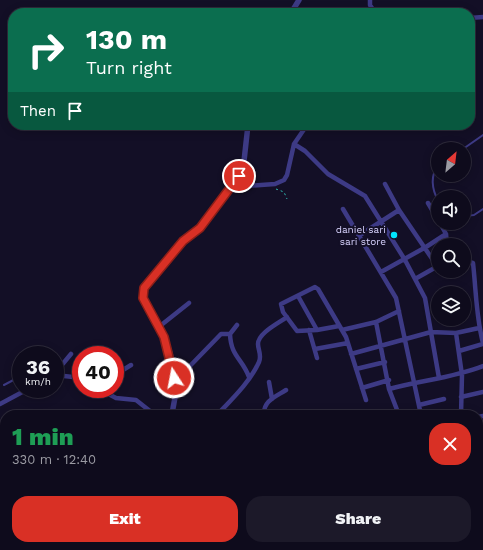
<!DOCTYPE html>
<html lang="en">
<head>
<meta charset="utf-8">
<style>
	:root { --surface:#0e0b1c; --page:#1c1929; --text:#f1f3f6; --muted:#9b9ba3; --line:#2e2b3b; --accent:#d93025 }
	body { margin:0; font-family:"Work Sans",sans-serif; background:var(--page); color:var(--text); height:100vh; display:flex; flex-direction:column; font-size:15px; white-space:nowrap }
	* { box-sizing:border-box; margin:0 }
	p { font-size:13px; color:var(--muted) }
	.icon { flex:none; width:22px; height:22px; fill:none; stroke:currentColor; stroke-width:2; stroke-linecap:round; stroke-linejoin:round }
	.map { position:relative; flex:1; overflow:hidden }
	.details { position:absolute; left:0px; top:410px; width:483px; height:140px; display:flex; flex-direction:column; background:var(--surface); border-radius:16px 16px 0 0; box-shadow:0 2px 10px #0003,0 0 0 1px var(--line) }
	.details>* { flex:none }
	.banner { position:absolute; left:8px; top:8px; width:467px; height:122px; border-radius:16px; box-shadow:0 2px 10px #0003,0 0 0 1px var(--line); background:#0b6e4f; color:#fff; overflow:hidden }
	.needle { width:26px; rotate:28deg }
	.buttons { position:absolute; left:431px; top:142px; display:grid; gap:8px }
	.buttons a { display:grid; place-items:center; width:40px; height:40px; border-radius:50%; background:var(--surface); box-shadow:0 2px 10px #0003,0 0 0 1px var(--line); font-size:20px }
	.speed { position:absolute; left:12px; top:346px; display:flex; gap:8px; font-size:20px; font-weight:700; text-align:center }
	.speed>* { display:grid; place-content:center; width:52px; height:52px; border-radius:50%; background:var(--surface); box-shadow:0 2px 10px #0003,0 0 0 1px var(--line); line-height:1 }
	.speed small { font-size:10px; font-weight:400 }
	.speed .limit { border:6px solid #d22; background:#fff; color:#111 }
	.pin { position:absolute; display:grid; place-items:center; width:34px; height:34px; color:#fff; margin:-17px; border:2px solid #fff; border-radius:50%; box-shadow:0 1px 4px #0007 }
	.me { position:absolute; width:44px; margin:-22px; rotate:349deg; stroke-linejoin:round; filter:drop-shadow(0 0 3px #0008) }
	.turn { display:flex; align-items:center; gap:14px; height:84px; padding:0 12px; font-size:18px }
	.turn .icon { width:52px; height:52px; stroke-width:2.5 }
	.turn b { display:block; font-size:28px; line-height:34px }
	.then { display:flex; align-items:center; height:38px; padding:0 12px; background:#0003; gap:8px; font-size:15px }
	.round { display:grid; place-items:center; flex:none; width:42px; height:42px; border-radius:16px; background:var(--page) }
	.headline { display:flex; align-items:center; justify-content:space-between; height:68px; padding:0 12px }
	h1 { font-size:24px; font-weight:800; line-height:30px; color:#1e9e55 }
	.action { display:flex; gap:8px; margin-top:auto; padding:8px 12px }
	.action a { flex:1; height:46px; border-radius:16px; background:var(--accent); color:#fff; font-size:16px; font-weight:800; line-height:46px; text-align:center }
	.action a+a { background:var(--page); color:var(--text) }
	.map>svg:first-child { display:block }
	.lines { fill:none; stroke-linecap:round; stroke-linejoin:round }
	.river { stroke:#0a1f44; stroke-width:9 }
	.path { stroke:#2fb8b0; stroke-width:1; stroke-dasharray:2 3; stroke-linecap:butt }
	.service { stroke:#3d3a85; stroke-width:2 }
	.minor { stroke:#3d3a85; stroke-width:4.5 }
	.tertiary { stroke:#3d3a85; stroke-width:5.5 }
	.route-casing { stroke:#8d1f18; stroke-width:10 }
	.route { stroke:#d93025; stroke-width:7 }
	.poi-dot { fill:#00e5ff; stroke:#130f26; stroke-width:1.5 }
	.labels { text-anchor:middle; stroke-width:4; stroke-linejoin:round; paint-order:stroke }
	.poi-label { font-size:10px; fill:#d9d4ff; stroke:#130f26; text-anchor:end }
</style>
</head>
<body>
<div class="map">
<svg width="483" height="550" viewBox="0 0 483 550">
	<rect width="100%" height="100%" fill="#130f26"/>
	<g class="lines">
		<!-- river -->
		<path class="river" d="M 478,516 L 483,517"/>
		<!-- path -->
		<path class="path" d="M 276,189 L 284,192 L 287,199"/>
		<!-- service -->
		<path class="service" d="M 463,149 L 483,135
			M 438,167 C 430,175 432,190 438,200
			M 464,216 L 474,215 L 483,209
			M 38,348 L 42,355
			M 4,385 L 21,376
			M 0,424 L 4,429 L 3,436
			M 160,550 L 163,545"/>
		<!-- minor -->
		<path class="minor" d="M 370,0 L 370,5 L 375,13
			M 470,18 L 483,17
			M 294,144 L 305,151 L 328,174 L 365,196 L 405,260 L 425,298 L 439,378
			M 385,184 L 399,210 L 437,266
			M 227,192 L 246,186 L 275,184 L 284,180 L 287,175 L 294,144 L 307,125
			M 428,203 L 438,220
			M 343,209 L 396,298 L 421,415
			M 440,223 L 446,234 L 447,245
			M 360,235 L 399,210
			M 464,261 L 473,263 C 476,289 476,317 483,343
			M 381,272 L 426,247 L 446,234
			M 415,279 L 438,266
			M 298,296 L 317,330
			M 376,322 L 389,389 L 399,415
			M 160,326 L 189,303
			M 339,326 L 317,330 L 297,331 L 283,312 L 281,304 L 315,287 L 318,289 L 346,337 L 366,400
			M 309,330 L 317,358
			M 342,330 L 376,322 L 399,311
			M 456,333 L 462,375 L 461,415
			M 230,334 C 231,357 242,358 249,377
			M 315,349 L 348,343
			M 459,351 L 483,344
			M 351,354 L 431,332 L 456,333 L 479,328
			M 356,369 L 385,362
			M 55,375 L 73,377 L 81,380
			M 57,375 L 61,366 L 71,354
			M 115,375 L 131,365
			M 174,378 L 188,368 L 221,334 L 230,334 L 237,325
			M 269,382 L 272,399
			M 362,388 L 389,380
			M 99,389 L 116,398 L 136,400 L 155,415
			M 389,389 C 421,380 453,378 483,366
			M 461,397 L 483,392
			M 0,404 L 28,389
			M 419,405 L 444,399
			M 217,415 C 232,399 250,382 259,362 C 262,355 258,350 258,344 C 258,333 279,323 287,317
			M 264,415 C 263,401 275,397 286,390
			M 478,417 L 483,416
			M 478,446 L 483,426
			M 406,549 L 406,550
			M 146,550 L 151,545"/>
		<!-- tertiary -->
		<path class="tertiary" d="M 291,13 L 299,0
			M 172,415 C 173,406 176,396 176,387 C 174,368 169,345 161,328 C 154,313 137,300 146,284 L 183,241 L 200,228 L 239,175 L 244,161 L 248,125
			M 214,545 L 215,550"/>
	</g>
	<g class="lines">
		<defs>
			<path id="route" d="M 174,378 L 164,337 L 143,298 L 144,288 L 183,241 L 200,228 L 239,176"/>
		</defs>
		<!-- route casing -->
		<use href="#route" class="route-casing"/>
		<!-- route -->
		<use href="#route" class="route"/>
	</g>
	<!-- markers -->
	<circle class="poi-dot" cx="394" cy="235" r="4"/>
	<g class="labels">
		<!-- poi labels -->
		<g class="poi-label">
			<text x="386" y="233">daniel sari<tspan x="386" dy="12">sari store</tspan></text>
		</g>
	</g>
</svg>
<div class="buttons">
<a><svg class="needle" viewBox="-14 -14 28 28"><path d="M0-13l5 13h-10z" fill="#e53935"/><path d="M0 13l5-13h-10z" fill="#9b9ba3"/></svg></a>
<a><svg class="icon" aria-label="sound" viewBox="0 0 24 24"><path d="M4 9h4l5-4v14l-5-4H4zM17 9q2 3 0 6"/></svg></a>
<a><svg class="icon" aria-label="search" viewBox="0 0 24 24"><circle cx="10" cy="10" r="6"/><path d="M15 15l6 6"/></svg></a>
<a><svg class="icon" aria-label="layers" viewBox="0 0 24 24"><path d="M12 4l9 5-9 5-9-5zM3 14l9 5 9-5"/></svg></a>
</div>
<div class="speed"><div>36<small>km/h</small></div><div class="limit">40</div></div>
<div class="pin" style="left:239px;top:176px;background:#d93025"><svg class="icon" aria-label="arrive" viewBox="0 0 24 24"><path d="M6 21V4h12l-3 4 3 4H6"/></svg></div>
<svg class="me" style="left:174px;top:378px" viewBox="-20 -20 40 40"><circle r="17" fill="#d93025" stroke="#fff" stroke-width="3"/><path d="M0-11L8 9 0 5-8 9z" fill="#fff"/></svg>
<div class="banner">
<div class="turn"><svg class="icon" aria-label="right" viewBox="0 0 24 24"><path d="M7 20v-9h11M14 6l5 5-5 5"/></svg><div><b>130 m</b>Turn right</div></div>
<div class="then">Then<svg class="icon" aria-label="arrive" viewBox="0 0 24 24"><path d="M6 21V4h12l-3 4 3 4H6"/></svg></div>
</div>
<section class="details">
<div class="headline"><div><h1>1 min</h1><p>330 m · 12:40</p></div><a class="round" style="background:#d93025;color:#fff"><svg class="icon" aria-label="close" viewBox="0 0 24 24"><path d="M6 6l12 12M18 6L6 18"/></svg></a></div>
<div class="action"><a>Exit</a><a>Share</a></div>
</section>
</div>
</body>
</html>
